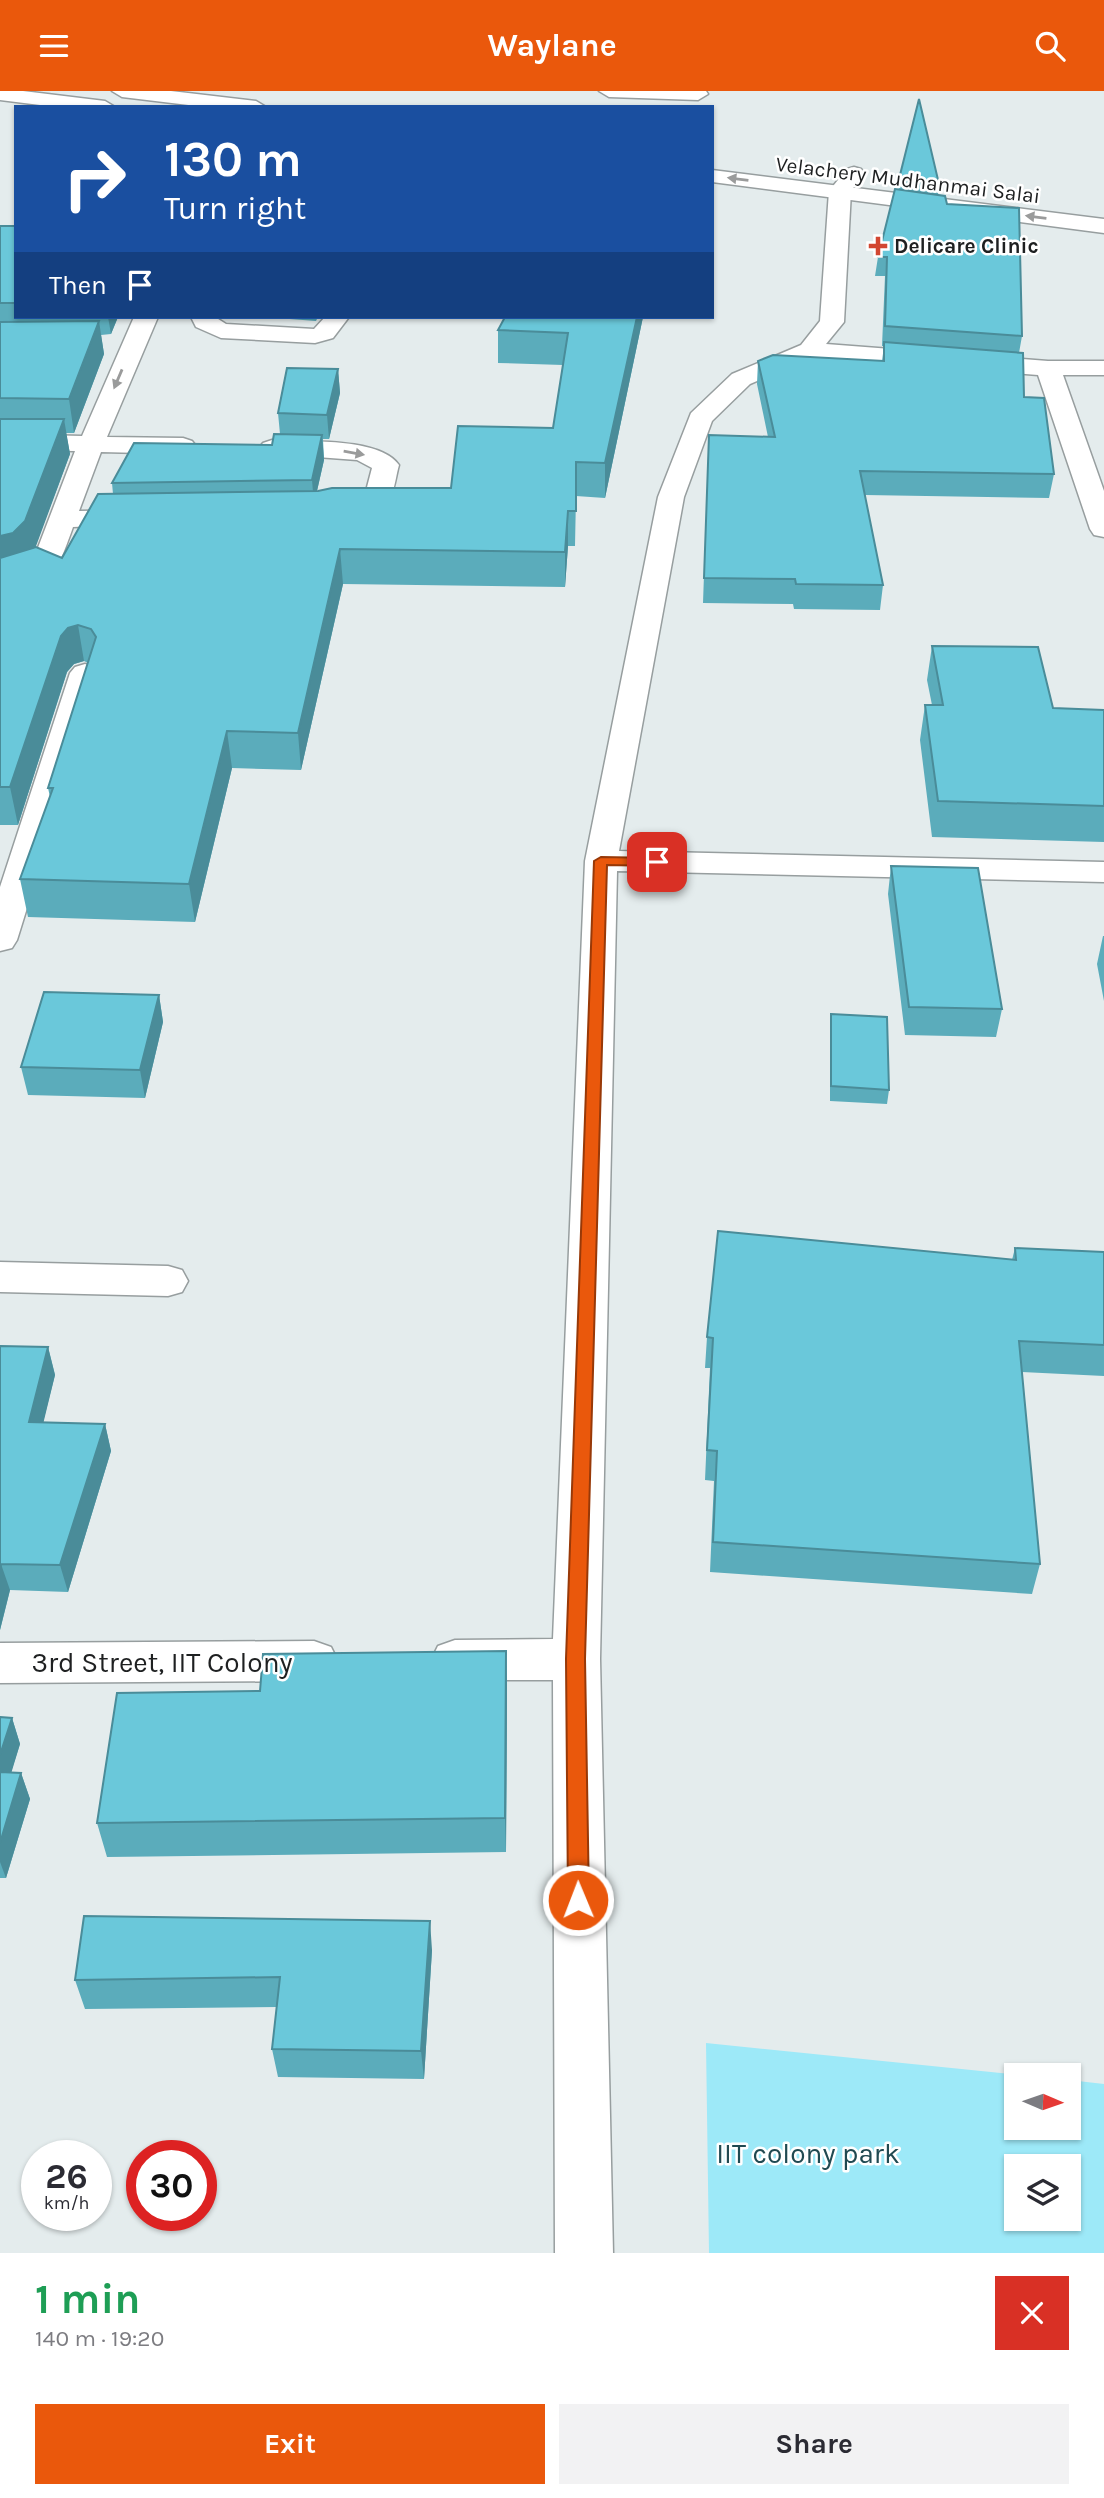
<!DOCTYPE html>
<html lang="en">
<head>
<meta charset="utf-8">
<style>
	:root { --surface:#fff; --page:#f2f2f3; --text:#2b2b33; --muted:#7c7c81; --accent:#ea580c }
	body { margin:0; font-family:Karla,sans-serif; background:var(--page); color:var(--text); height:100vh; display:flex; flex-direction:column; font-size:26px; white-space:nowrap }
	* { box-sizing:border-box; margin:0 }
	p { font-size:23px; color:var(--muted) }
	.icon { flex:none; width:38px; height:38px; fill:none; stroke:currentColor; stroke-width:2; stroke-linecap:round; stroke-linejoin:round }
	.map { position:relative; height:2162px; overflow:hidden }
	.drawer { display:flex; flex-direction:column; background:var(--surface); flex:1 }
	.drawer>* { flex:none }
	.top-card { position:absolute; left:14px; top:14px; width:700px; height:214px; border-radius:0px; box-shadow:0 2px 5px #0004; background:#1a4fa0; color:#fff; overflow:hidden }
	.needle { width:46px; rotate:92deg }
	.buttons { position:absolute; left:1004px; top:1972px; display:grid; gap:14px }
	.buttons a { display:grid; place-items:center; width:77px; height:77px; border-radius:0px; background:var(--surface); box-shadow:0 2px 5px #0004; font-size:35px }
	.speed { position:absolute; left:21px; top:2049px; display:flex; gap:14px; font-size:35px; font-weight:700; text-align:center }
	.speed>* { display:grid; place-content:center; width:91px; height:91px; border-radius:50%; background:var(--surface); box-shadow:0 2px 5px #0004; line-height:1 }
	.speed small { font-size:18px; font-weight:400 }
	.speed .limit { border:10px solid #d22; background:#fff; color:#111 }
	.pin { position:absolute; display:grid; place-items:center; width:60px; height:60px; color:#fff; margin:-30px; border-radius:14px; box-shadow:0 4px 10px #0006 }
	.me { position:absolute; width:77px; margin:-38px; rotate:359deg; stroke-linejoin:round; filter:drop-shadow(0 0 5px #0008) }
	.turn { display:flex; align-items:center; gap:24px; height:147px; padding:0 35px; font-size:32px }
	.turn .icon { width:91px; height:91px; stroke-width:2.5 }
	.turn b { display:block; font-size:49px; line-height:60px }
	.then { display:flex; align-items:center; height:66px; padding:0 35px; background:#0003; gap:14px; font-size:26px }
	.round { display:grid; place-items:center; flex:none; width:74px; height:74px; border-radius:0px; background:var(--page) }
	.headline { display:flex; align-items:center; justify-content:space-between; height:119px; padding:0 35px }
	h1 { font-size:42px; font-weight:700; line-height:52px; color:#1e9e55 }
	.cta { display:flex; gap:14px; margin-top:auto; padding:14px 35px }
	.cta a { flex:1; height:80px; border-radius:0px; background:var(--accent); color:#fff; font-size:28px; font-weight:700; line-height:80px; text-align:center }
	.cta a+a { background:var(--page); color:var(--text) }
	header { display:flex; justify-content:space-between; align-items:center; height:91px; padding:0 35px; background:var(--accent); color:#fff; font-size:32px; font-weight:700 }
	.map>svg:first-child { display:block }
	.green { fill:#9de9f8; fill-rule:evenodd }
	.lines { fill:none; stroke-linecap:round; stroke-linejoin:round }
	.street-casing { stroke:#979e9f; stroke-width:3 }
	.primary-casing { stroke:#979e9f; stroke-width:3 }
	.street { fill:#fff; fill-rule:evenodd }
	.primary { fill:#fff; fill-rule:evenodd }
	.wall { fill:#5bacbb }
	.shaded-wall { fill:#4a8c99 }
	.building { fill:#6ac8da; stroke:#4a8c99; stroke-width:2 }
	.oneway { fill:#9a9b9b }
	.route { fill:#ea580c; stroke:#983908; stroke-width:2 }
	.poi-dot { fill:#d24631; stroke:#fff; stroke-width:2.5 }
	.labels { text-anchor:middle; stroke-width:5; stroke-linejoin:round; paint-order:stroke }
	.far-street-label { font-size:21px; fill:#1e2021; stroke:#fff }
	.far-poi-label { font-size:21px; font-weight:bold; fill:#1e2021; stroke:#fff; text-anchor:start }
	.near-street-label { font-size:28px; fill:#1e2021; stroke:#fff }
	.near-park-label { font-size:28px; fill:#204a52; stroke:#fff }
</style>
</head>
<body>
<header><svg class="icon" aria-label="menu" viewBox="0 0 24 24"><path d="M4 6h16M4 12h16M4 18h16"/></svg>Waylane<svg class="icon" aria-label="search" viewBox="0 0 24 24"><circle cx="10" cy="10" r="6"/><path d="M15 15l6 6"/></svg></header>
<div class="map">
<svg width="1104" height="2162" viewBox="0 0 1104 2162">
	<rect width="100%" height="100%" fill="#e4eced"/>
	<!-- green -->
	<path class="green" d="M 706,1952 L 1021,1984 L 1017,1984 L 1017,2037 L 1069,2037 L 1069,1989 L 1104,1993 L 1104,2162 L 709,2162 ZM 1017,2076 L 1069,2076 L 1069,2128 L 1017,2128 Z"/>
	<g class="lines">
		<defs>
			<path id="street" d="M 599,0 L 706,0 L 708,3 L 698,9 L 609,6 Z
				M 854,76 L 861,78 L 864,82 L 851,100 L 844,231 L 826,253 L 1048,270 L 1104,270 L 1104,284 L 1063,284 L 1104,400 L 1104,446 L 1094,444 L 1090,438 L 1038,284 L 812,266 L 750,293 L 712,330 L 684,406 L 619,760 L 1104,771 L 1104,791 L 617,780 L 600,1568 L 613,2162 L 555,2162 L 553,1589 L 455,1589 L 438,1583 L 431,1569 L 438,1555 L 455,1549 L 553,1548 L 585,770 L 658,406 L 691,322 L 732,283 L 801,254 L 820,230 L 829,100 L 847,78 Z
				M 134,226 L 158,226 L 107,346 L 183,347 L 192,350 L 196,355 L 192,360 L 183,363 L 101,361 L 79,420 L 135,419 L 145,421 L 148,427 L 145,433 L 73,436 C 55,487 53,489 0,502 L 0,485 L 21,480 L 34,467 L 75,360 L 0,359 L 0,343 L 82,345 Z
				M 191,226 L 215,226 L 226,233 L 314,238 L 325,226 L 349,226 L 333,247 L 315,252 L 221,247 L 196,236 Z
				M 272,349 C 304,351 380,346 399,374 C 396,384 395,398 390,406 C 379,423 346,431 329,427 L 325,421 L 329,415 L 350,410 L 366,400 L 372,377 L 357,369 L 263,362 L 259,357 L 263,352 Z
				M 85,573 L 95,576 L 100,582 L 17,849 L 12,857 L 0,860 L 0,796 L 70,582 L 75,576 Z
				M 0,1171 L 168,1175 L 182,1179 L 188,1190 L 182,1201 L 168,1205 L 0,1201 Z
				M 314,1550 L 331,1556 L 338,1570 L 331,1584 L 314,1590 L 0,1592 L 0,1552 Z"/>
			<path id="primary" d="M 0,0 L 23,0 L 105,10 L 115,16 L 56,16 L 0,9 Z
				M 112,0 L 171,0 L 256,10 L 266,16 L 205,16 L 122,6 Z
				M 712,79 L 1104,128 L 1104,142 L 712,91 Z"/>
		</defs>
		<!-- street casing -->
		<use href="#street" class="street-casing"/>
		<!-- primary casing -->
		<use href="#primary" class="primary-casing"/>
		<!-- street -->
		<use href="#street" class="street"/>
		<!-- primary -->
		<use href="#primary" class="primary"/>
	</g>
	<!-- wall -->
	<path class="wall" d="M 899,88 L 939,93 L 938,104 L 947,113 L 1022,245 L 1019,262 L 1024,306 L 1054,383 L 1049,407 L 865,404 L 883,494 L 880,519 L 794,518 L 793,513 L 703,512 L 708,368 L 768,346 L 757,293 L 758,270 L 882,270 L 884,255 L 882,255 L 885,185 L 875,185 L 878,166 L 897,99 Z
		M 0,135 L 16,135 L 16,226 L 118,226 L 111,243 L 101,244 L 104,263 L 74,342 L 66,342 L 70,363 L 35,456 L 62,467 L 113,403 L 112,392 L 272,354 L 280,343 L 278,322 L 338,278 L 340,302 L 329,348 L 323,348 L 324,369 L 317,400 L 451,397 L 553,337 L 563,274 L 498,272 L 498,239 L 643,226 L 605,407 L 576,405 L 575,455 L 568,455 L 565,496 L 343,493 L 301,679 L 232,677 L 195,831 L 28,826 L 20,788 L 50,706 L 48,697 L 88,572 L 84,570 L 74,573 L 67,581 L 18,734 L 0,734 Z
		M 263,226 L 318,226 L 316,230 Z
		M 932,555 L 1053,617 L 1104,619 L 1104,751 L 932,746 L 920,649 L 925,614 L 932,614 L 927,589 Z
		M 891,775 L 1002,918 L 996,946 L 905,944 L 888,803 Z
		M 1103,845 L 1104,845 L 1104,910 L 1097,873 Z
		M 159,904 L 163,931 L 145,1007 L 28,1004 L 21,976 Z
		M 831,923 L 889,999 L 887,1013 L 830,1010 L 830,938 Z
		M 1015,1157 L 1104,1161 L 1104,1285 L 1022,1281 L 1040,1473 L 1032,1503 L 710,1481 L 714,1390 L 705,1389 L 710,1277 L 705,1277 L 707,1246 L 1012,1169 Z
		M 0,1255 L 48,1256 L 55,1284 L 43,1331 L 105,1333 L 111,1360 L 68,1501 L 10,1499 L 0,1539 Z
		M 506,1560 L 507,1595 L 506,1761 L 107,1766 L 97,1732 L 260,1600 Z
		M 0,1626 L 12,1627 L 20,1653 L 11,1681 L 21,1682 L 30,1708 L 6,1787 L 0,1787 Z
		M 432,1859 L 424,1988 L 278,1986 L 272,1958 L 277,1916 L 85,1918 L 75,1889 Z"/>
	<!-- shaded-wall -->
	<path class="shaded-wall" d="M 108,226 L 118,226 L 111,243 Z
		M 637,226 L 643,226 L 605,407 L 605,372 Z
		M 99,230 L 104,263 L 74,342 L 69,308 Z
		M 338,278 L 340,302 L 329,348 L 327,324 Z
		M 64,328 L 70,363 L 32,466 L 0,483 L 0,445 Z
		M 322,344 L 324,369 L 314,413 L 312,389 Z
		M 568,420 L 568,455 L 565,496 L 565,461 Z
		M 340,458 L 343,493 L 301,679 L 298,642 Z
		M 78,534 L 84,570 L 74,573 L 67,581 L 18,734 L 10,696 L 61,545 L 68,537 Z
		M 227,640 L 232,677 L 195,831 L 189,793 Z
		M 159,904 L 163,931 L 145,1007 L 140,979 Z
		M 48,1256 L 55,1284 L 37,1358 L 29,1331 Z
		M 105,1333 L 111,1360 L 68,1501 L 60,1474 Z
		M 1,1473 L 10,1499 L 0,1539 L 0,1478 Z
		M 506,1560 L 507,1595 L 506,1761 L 505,1727 Z
		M 12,1627 L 20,1653 L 4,1706 L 0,1694 L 0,1664 Z
		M 21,1682 L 30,1708 L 6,1787 L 0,1771 L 0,1752 Z
		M 430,1830 L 432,1859 L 424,1988 L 421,1960 Z"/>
	<!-- building -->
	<path class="building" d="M 919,8 L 939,93 L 899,88 Z
		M 895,98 L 945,105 L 947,113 L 1019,117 L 1022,245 L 885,235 L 887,166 L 878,166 Z
		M 0,135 L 16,135 L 16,212 L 0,212 Z
		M 505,226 L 637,226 L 605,372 L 576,371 L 576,420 L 568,420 L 565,461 L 340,458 L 298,642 L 227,640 L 189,793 L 20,788 L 53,697 L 48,697 L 96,546 L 91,538 L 78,534 L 68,537 L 61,545 L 10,696 L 0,696 L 0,467 L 36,456 L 62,467 L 98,403 L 318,400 L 332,397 L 451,397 L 458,335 L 553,337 L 568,242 L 498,239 Z
		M 99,230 L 69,308 L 0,307 L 0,231 Z
		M 884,251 L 1023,262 L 1024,306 L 1044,307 L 1054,383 L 860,380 L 883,494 L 796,493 L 795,488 L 704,487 L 709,344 L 775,346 L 758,270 L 773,264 L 884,270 Z
		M 287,277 L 338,278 L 327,324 L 278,322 Z
		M 0,328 L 64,328 L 25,430 L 13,442 L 0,445 Z
		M 274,343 L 322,344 L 312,389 L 112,392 L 134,352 L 272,354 Z
		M 932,555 L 1038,556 L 1053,617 L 1104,619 L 1104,715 L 938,710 L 925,614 L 943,614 Z
		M 891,775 L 978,777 L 1002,918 L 909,916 Z
		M 44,901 L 159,904 L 140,979 L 21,976 Z
		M 831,923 L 887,926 L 889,999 L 831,995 Z
		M 718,1140 L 1016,1169 L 1015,1157 L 1104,1161 L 1104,1254 L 1019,1250 L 1040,1473 L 713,1451 L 717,1360 L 707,1359 L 713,1247 L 707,1246 Z
		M 0,1255 L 48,1256 L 29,1331 L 105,1333 L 60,1474 L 1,1473 L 0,1478 Z
		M 506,1560 L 505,1727 L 97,1732 L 117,1602 L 260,1600 L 263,1563 Z
		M 0,1626 L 12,1627 L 0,1664 Z
		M 0,1681 L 21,1682 L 0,1752 Z
		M 84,1825 L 430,1830 L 421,1960 L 272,1958 L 280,1886 L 75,1889 Z"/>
	<!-- one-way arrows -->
	<defs><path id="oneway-solid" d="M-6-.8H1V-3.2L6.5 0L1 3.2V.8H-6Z" transform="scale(1.75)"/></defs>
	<g class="oneway">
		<use href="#oneway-solid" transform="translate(738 88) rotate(-173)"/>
		<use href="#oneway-solid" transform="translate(1036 126) rotate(-173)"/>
		<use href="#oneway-solid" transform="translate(118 288) rotate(113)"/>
		<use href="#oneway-solid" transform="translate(354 362) rotate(10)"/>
	</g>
	<!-- route -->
	<path class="route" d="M 601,766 L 657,767 L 663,771 L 657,775 L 607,774 L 585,1568 L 589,1809 L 586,1816 L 578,1819 L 571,1816 L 568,1809 L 566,1568 L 594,770 Z"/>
	<!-- markers -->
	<path class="poi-dot" d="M874.5 144.5h7v7h7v7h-7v7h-7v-7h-7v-7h7z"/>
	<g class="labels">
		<!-- far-street labels -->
		<g class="far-street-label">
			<text transform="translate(908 89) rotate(7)" y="7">Velachery Mudhanmai Salai</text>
		</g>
		<!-- far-poi labels -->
		<g class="far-poi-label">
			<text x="894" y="162">Delicare Clinic</text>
		</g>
		<!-- near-street labels -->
		<g class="near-street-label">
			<text x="162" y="1581">3rd Street, IIT Colony</text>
		</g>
		<!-- near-park labels -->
		<g class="near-park-label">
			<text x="808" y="2072">IIT colony park</text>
		</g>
	</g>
</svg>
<div class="buttons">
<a><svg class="needle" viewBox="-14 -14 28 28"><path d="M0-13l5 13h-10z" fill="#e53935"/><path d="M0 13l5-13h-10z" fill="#7c7c81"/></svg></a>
<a><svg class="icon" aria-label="layers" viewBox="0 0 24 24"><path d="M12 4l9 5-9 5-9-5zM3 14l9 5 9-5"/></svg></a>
</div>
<div class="speed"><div>26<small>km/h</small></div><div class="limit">30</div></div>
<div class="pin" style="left:657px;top:771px;background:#d93025"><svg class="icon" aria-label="arrive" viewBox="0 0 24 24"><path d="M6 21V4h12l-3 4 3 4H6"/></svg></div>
<svg class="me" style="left:578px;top:1809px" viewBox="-20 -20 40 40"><circle r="17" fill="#ea580c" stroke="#fff" stroke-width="3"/><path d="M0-11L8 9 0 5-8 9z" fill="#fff"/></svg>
<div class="top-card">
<div class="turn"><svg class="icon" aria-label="right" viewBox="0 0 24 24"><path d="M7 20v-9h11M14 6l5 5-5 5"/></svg><div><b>130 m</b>Turn right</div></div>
<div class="then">Then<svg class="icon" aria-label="arrive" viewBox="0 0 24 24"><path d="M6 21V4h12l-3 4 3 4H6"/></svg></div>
</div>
</div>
<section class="drawer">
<div class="headline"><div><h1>1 min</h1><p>140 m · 19:20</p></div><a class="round" style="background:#d93025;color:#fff"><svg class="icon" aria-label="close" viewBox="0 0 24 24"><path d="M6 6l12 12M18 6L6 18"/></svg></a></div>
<div class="cta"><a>Exit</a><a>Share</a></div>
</section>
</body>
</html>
